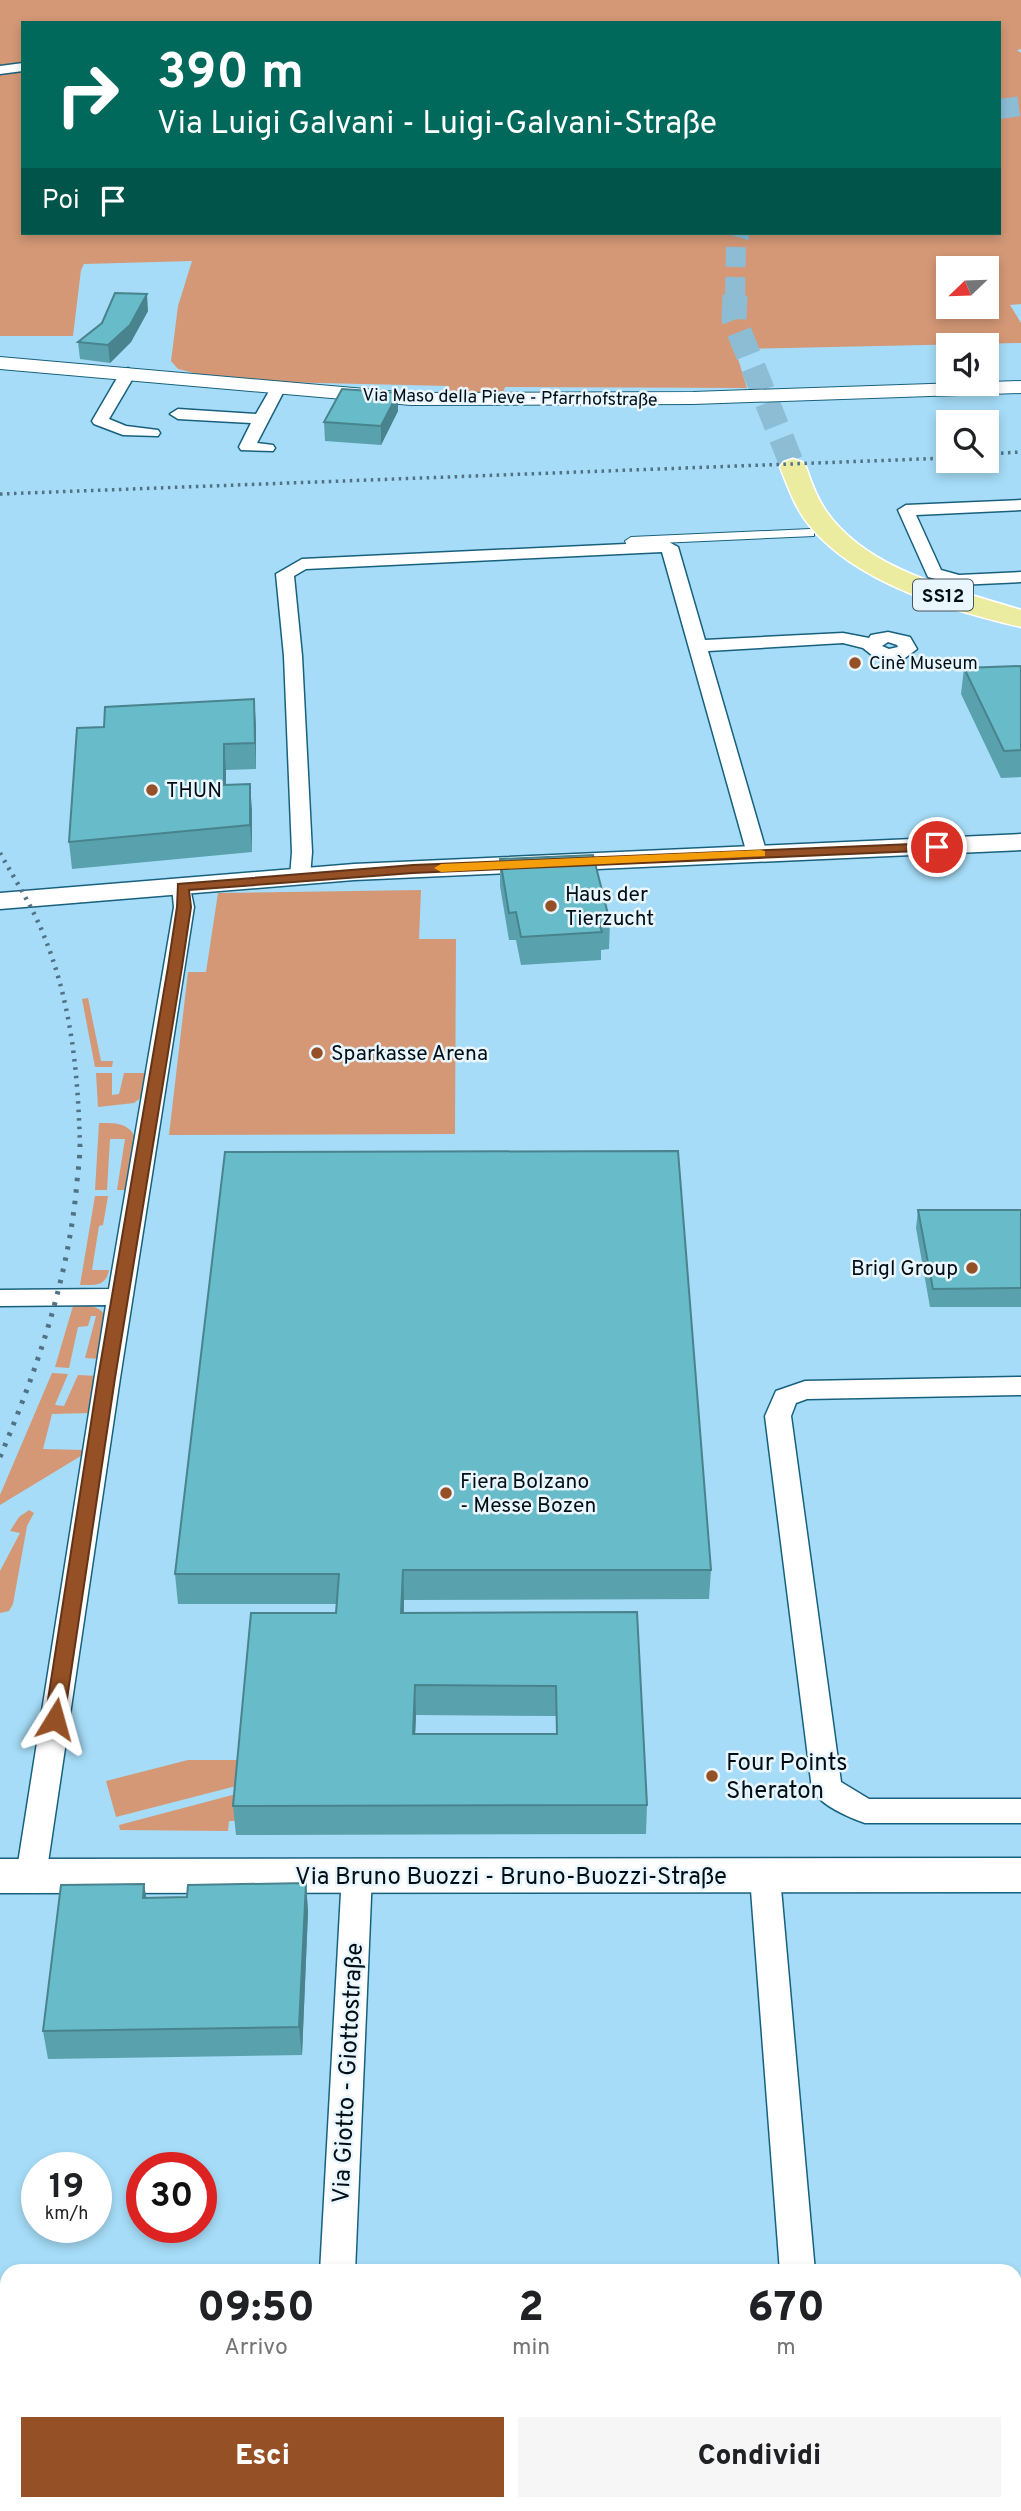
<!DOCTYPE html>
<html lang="it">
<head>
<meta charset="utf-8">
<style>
	:root { --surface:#fff; --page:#f6f6f6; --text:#202124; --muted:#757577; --accent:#955025 }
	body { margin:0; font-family:Overpass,sans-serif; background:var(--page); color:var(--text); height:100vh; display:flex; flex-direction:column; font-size:26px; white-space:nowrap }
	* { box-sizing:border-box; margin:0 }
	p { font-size:23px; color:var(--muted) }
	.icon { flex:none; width:38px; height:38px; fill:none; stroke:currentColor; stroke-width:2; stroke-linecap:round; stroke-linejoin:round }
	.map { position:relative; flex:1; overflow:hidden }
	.side { position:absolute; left:0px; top:2264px; width:1022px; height:247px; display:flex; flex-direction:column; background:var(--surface); border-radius:21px 21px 0 0; box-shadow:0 4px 10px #0003 }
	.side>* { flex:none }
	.banner { position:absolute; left:21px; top:21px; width:980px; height:214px; border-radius:0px; box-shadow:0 4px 10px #0003; background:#00695c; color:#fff; overflow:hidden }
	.needle { width:46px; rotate:247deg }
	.buttons { position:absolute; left:936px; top:256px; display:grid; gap:14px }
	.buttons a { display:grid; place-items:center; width:63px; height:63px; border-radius:0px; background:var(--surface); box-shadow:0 4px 10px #0003; font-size:35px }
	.speed { position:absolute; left:21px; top:2152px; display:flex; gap:14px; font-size:35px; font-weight:700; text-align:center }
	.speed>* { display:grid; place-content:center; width:91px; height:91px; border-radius:50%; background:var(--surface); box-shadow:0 4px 10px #0003; line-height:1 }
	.speed small { font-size:18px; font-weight:400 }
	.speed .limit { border:10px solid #d22; background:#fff; color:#111 }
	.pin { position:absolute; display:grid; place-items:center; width:60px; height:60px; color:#fff; margin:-30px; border:4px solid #fff; border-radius:50%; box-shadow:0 2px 7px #0007 }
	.me { position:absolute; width:77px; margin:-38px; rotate:8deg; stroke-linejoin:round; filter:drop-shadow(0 0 5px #0008) }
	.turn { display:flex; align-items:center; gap:24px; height:147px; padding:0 21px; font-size:32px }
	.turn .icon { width:91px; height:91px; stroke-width:2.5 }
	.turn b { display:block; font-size:49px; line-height:60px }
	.then { display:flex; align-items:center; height:66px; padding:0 21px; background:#0003; gap:14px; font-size:26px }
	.eta { display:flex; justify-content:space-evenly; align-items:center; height:119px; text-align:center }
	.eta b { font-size:42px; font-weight:800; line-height:49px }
	.primary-button { display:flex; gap:14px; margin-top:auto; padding:14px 21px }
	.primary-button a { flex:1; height:80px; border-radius:0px; background:var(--accent); color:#fff; font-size:28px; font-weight:800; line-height:80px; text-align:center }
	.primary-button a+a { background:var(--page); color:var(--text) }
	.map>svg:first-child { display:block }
	.green { fill:#d49876; fill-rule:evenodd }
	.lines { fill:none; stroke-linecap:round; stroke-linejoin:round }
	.primary-tunnel-far1 { stroke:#8dbdd5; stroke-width:20; stroke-dasharray:20 10; stroke-linecap:butt }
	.primary-tunnel { stroke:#8dbdd5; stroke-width:25; stroke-dasharray:25 13; stroke-linecap:butt }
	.pedestrian-casing { stroke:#18617e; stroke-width:2 }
	.minor-casing { stroke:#18617e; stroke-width:3 }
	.tertiary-casing { stroke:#18617e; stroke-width:2 }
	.secondary-casing { stroke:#18617e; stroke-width:3 }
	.primary-casing { stroke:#fff; stroke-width:3 }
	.pedestrian { fill:#fff; fill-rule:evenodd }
	.minor { fill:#fff; fill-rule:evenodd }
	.tertiary { fill:#fff; fill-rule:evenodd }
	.secondary { fill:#fff; fill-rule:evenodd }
	.primary { fill:#ebeca0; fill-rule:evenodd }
	.rail-far2 { stroke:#517284; stroke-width:3.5; stroke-dasharray:2.5 4.5; stroke-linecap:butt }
	.rail-far1 { stroke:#517284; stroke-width:4.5; stroke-dasharray:2.5 6; stroke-linecap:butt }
	.rail { stroke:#517284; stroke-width:5; stroke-dasharray:3.5 8; stroke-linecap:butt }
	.wall { fill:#59a1ad; fill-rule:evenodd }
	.shaded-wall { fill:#49838d }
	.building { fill:#68bbc9; stroke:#49838d; stroke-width:2; fill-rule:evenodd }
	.route { fill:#955025; stroke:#613418; stroke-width:2 }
	.slow { fill:#f59e0b }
	.poi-dot { fill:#955025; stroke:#e9f6fd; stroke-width:2.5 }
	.labels { text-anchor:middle; stroke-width:5; stroke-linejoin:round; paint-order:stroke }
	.far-street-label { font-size:18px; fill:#000e17; stroke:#e9f6fd }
	.far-poi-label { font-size:18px; fill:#000e17; stroke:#e9f6fd; text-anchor:start }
	.shield { fill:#e9f6fd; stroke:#46545c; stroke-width:2 }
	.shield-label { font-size:19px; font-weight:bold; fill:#000e17 }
	.poi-label { font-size:21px; fill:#000e17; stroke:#e9f6fd; text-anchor:start }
	.near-poi-label { font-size:24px; fill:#000e17; stroke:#e9f6fd; text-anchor:start }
	.near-street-label { font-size:24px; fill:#000e17; stroke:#e9f6fd }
</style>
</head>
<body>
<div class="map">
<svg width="1021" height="2511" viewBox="0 0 1021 2511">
	<rect width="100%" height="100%" fill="#a6dcf7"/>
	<!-- green -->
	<path class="green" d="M 0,0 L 1021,0 L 1021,49 L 1017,50 L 1021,53 L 1021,304 L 1010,305 L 1021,323 L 1021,343 L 735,349 L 747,388 L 505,387 L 503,393 L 449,392 L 449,386 L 276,382 L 202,375 L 178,369 L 171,361 L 178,306 L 192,261 L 84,264 L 81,270 L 73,336 L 0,336 ZM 23,23 L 999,23 L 999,233 L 23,233 ZM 948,268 L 987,268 L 987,306 L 948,306 Z
		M 421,890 L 419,939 L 456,939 L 455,1134 L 169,1135 L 188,972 L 206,972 L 218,893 Z
		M 88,998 L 101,1061 L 113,1061 L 112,1067 L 95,1067 L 82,999 Z
		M 96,1073 L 112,1073 L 112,1095 L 119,1094 L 124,1073 L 146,1073 L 143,1096 L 134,1103 L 98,1107 Z
		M 99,1123 C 113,1123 128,1122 135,1137 L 126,1190 L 117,1190 L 125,1139 L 110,1139 L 107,1190 L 95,1190 Z
		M 95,1196 L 108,1196 L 103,1225 L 99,1226 L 92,1270 L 109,1270 C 106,1287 94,1285 80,1285 Z
		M 73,1306 C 86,1306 97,1304 105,1315 L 100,1359 L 85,1358 L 96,1316 L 91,1316 L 88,1326 L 78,1327 L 69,1368 L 55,1367 Z
		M 52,1373 L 68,1374 L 55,1405 L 64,1406 L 78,1375 L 98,1376 L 91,1413 L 52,1414 L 43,1449 L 83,1450 L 84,1454 L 0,1505 L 0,1495 Z
		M 29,1510 L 34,1513 L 27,1526 L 13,1604 L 9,1611 L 0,1613 L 0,1571 L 20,1533 L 10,1531 L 19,1517 Z
		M 188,1760 L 243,1760 L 240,1785 L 116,1817 L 106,1781 Z
		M 240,1793 L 237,1821 L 229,1821 L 228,1831 L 120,1830 L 119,1825 Z"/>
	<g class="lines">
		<!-- primary-tunnel-far1 -->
		<path class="primary-tunnel-far1" d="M 999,109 L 1021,106
			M 735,297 L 736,246 L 740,233"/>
		<!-- primary-tunnel -->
		<path class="primary-tunnel" d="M 735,295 L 734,319 L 793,467"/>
		<defs>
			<path id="pedestrian" d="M 810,529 L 814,530 L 814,536 L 638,544 L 639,549 L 633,553 L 629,552 L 625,541 L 631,537 Z"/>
			<path id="minor" d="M 23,63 L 23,71 L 0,74 L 0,66 Z
				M 128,368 L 136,373 L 109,419 L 126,426 L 158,430 L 160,433 L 158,436 L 123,435 L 94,424 L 92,421 L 120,373 Z
				M 277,384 L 285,389 L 257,443 L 273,445 L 275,448 L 273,451 L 241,450 L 239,447 L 251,423 L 178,419 L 170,414 L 178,409 L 256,414 L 272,386 Z
				M 1021,500 L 1021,510 L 916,515 L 941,570 L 959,575 L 1021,572 L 1021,582 L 958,585 L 928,577 L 898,510 L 906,505 Z
				M 669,542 L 678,547 L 705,640 L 843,633 L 869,638 L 871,635 L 888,632 L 910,637 L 917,649 L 905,658 L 889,660 L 873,656 L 863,648 L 843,643 L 708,651 L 767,854 L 764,858 L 750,858 L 747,854 L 662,552 L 306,569 L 294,576 L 302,656 L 312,852 L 310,877 L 307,881 L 293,881 L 290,877 L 292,852 L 284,656 L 276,574 L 302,559 ZM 888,642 L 897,645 L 898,647 L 889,649 L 882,646 Z
				M 182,881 L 189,883 L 194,907 L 120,1378 L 46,1876 L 42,1885 L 31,1889 L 20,1885 L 16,1876 L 106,1305 L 0,1306 L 0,1290 L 109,1289 L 174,907 L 172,887 L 175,883 Z
				M 1021,1377 L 1021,1395 L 807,1399 L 796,1403 L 791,1416 L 841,1782 L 869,1799 L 1021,1799 L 1021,1823 L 865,1823 C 848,1817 820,1805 812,1789 L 765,1416 L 776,1391 L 805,1381 Z
				M 357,1861 L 368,1865 L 372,1874 L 355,2272 L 320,2272 L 342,1874 L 346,1865 Z
				M 765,1864 L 776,1868 L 780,1877 L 815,2272 L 780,2272 L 750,1877 L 754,1868 Z
				M 306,2504 L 344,2504 L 344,2511 L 306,2511 Z
				M 798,2504 L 836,2504 L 837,2511 L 799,2511 Z"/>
			<path id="tertiary" d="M 0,357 L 411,393 L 693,392 L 1021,381 L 1021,393 L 693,404 L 411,405 L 0,369 Z"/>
			<path id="secondary" d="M 1021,834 L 1021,850 L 354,880 L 0,909 L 0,893 L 354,864 Z
				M 1021,1858 L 1021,1892 L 0,1893 L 0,1859 Z"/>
			<path id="primary" d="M 793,459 L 802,462 L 806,467 C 811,482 817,498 826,511 C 869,572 955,589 1021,610 L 1021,627 C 950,610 857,584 809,525 C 795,508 788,487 780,467 L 784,462 Z"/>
		</defs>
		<!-- pedestrian casing -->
		<use href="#pedestrian" class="pedestrian-casing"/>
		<!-- minor casing -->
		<use href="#minor" class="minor-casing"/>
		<!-- tertiary casing -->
		<use href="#tertiary" class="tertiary-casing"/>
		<!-- secondary casing -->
		<use href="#secondary" class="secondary-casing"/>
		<!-- primary casing -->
		<use href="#primary" class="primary-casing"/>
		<!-- pedestrian -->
		<use href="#pedestrian" class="pedestrian"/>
		<!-- minor -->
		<use href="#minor" class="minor"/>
		<!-- tertiary -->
		<use href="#tertiary" class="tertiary"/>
		<!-- secondary -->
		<use href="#secondary" class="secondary"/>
		<!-- primary -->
		<use href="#primary" class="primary"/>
		<!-- rail-far2 -->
		<path class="rail-far2" d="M 987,454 L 1021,452
			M 0,494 L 948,458"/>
		<!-- rail-far1 -->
		<path class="rail-far1" d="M 0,853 C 13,876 28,900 39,924 C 71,996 78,1070 80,1147"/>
		<!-- rail -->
		<path class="rail" d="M 0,1457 C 36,1372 66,1286 76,1193 C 77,1177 80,1161 80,1145"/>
	</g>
	<!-- wall -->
	<path class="wall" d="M 148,311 L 131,342 L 110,363 L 80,359 L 78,342 Z
		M 398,411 L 381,445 L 325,441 L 324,422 Z
		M 1021,666 L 1021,777 L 1001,778 L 961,694 L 964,668 Z
		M 256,725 L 256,769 L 226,770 L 226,785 L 250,784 L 252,852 L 72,869 L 69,842 Z
		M 500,859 L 610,922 L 609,949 L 601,950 L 601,960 L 521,965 L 516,940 L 509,940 L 500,886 Z
		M 225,1152 L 711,1570 L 709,1599 L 404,1600 L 404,1613 L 637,1612 L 647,1805 L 646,1834 L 236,1835 L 233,1806 L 336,1613 L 337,1604 L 178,1604 L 175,1574 ZM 416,1715 L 556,1716 L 556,1734 L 415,1734 Z
		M 918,1210 L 1021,1210 L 1021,1307 L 930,1307 L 916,1228 Z
		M 306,1883 L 308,1912 L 302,2055 L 48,2059 L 43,2031 L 146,1898 L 187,1897 Z"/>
	<!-- shaded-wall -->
	<path class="shaded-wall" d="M 147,294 L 148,311 L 131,342 L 110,363 L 108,345 Z
		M 398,393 L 398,411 L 381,445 L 381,426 Z
		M 254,699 L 256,725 L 256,769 L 255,743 Z
		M 224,744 L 226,770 L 226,811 L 224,785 Z
		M 250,784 L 252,810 L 252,852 L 250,825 Z
		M 403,1570 L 404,1600 L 403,1642 L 401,1613 Z
		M 415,1685 L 416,1715 L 414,1763 L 413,1734 Z
		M 306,1883 L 308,1912 L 302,2055 L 299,2027 Z
		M 144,1884 L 149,1913 L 143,1898 Z"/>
	<!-- building -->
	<path class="building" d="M 115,293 L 147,294 L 130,325 L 108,345 L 78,342 L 102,323 Z
		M 342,389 L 398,393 L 381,426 L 324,422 Z
		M 1021,666 L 1021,750 L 1004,751 L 964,668 Z
		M 254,699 L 255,743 L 224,744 L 224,785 L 250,784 L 250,825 L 69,842 L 77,728 L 104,727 L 105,707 Z
		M 593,855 L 610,922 L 599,923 L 602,932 L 521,937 L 516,912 L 509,913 L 500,859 Z
		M 678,1151 L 711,1570 L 403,1570 L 401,1613 L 637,1612 L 647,1805 L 233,1806 L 251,1613 L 336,1613 L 339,1574 L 175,1574 L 225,1152 ZM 415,1685 L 556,1686 L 557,1734 L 413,1734 Z
		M 918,1210 L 1021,1210 L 1021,1288 L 933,1289 Z
		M 306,1883 L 299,2027 L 43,2031 L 61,1885 L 144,1884 L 143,1898 L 187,1897 L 188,1885 Z"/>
	<!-- route -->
	<path class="route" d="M 937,843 L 941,844 L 941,850 L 413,873 L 189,890 L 191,907 L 182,967 L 115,1378 L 64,1719 L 61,1724 L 55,1726 L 48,1724 L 45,1719 L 98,1378 L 168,967 L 177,907 L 178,884 L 413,865 Z"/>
	<!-- slow -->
	<path class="slow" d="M 760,850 L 765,851 L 765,856 L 441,872 L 434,868 L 441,864 Z"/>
	<!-- markers -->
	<g class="poi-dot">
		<circle cx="855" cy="663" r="7"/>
		<circle cx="152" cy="790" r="7"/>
		<circle cx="551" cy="906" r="7"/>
		<circle cx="317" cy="1053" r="7"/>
		<circle cx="972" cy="1268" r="7"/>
		<circle cx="446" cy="1493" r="7"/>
		<circle cx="712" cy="1776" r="7"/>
	</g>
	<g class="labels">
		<!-- far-street labels -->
		<g class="far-street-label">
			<text transform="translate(510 397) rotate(1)" y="6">Via Maso della Pieve - Pfarrhofstraße</text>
		</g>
		<!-- far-poi labels -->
		<g class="far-poi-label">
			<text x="869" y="669">Cinè Museum</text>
		</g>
		<!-- shield labels -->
		<rect class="shield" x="913" y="579.5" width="60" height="31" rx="5"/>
		<g class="shield-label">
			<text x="943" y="602">SS12</text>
		</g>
		<!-- poi labels -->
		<g class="poi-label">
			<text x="166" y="797">THUN</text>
			<text x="565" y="901">Haus der<tspan x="565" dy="24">Tierzucht</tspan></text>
			<text x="331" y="1060">Sparkasse Arena</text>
			<text x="958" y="1275" text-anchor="end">Brigl Group</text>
			<text x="460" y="1488">Fiera Bolzano<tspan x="460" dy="24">- Messe Bozen</tspan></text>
		</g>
		<!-- near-poi labels -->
		<g class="near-poi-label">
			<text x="726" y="1770">Four Points<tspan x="726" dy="28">Sheraton</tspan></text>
		</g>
		<!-- near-street labels -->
		<g class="near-street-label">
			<text x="511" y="1884">Via Bruno Buozzi - Bruno-Buozzi-Straße</text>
			<text transform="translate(347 2073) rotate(-87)" y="8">Via Giotto - Giottostraße</text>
		</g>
	</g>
</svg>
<div class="buttons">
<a><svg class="needle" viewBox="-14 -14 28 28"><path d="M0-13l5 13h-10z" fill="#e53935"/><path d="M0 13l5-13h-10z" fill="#757577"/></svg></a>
<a><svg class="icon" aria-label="sound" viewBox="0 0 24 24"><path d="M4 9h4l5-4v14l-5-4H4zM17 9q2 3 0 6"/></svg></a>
<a><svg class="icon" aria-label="search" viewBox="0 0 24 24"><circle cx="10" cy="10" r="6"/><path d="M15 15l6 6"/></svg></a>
</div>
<div class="speed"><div>19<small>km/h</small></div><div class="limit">30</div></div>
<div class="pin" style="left:937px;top:847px;background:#d93025"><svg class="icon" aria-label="arrive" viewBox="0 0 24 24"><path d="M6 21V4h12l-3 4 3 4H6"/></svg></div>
<svg class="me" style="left:55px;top:1719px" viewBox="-20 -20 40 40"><path d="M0-17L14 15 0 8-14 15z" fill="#955025" stroke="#fff" stroke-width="4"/></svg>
<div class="banner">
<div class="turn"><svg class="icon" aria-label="right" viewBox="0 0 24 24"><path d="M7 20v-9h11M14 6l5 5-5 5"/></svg><div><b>390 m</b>Via Luigi Galvani - Luigi-Galvani-Straße</div></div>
<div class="then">Poi<svg class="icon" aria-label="arrive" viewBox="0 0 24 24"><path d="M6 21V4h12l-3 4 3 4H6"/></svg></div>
</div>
<section class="side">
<div class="eta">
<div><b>09:50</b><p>Arrivo</p></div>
<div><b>2</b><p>min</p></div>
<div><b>670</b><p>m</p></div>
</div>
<div class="primary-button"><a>Esci</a><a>Condividi</a></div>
</section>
</div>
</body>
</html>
